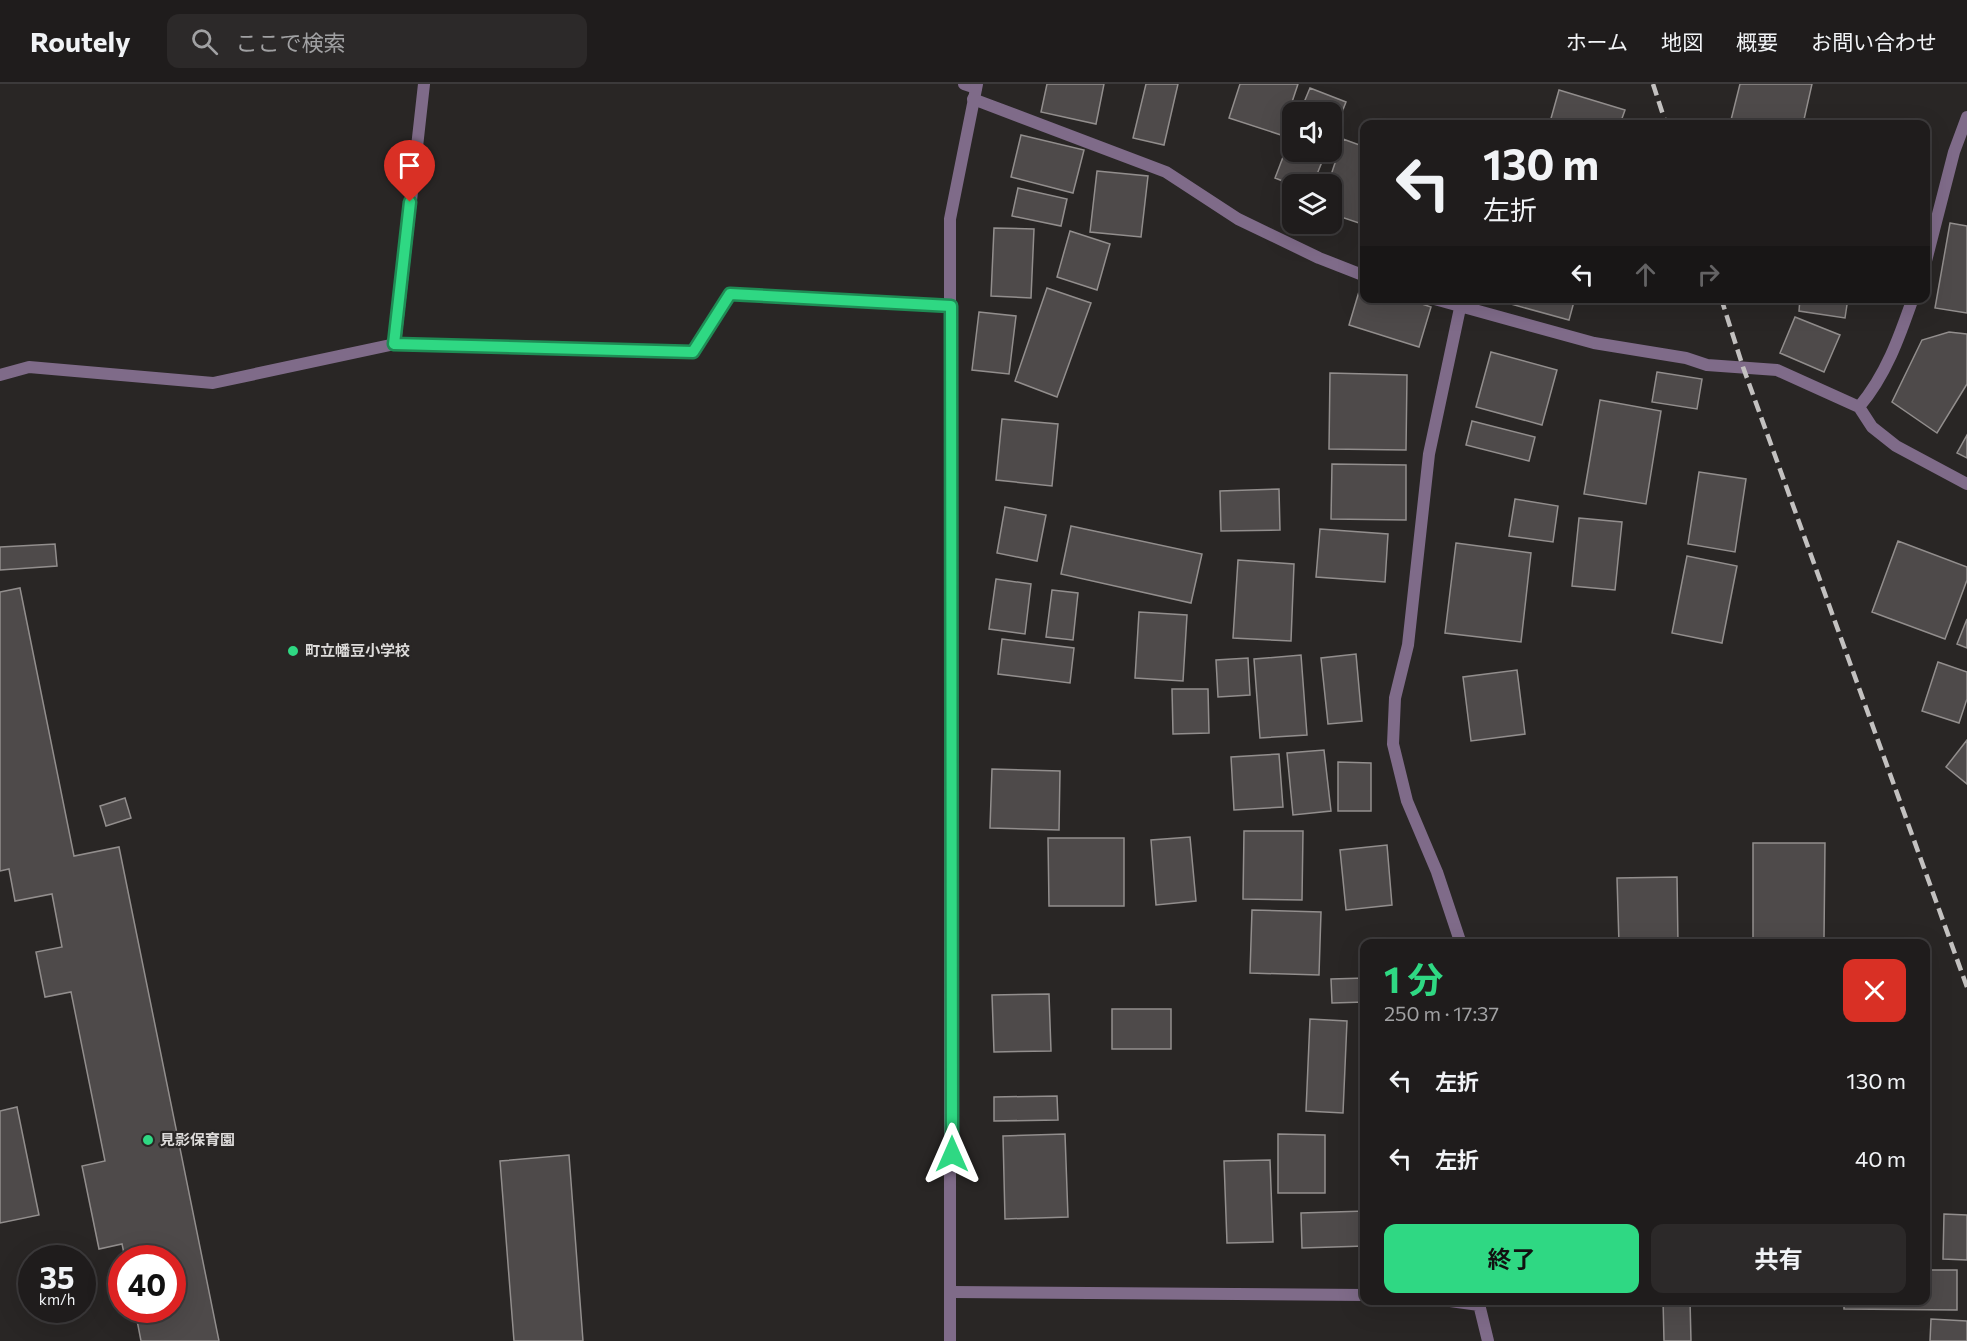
<!DOCTYPE html>
<html lang="ja">
<head>
<meta charset="utf-8">
<style>
	:root { --surface:#1f1c1c; --page:#2c2929; --text:#f1f3f6; --muted:#a1a1a3; --line:#3c3a3b; --accent:#2fd883 }
	body { margin:0; font-family:Commissioner,"Noto Sans JP",sans-serif; background:var(--page); color:var(--text); height:100vh; display:flex; flex-direction:column; font-size:22px; white-space:nowrap }
	* { box-sizing:border-box; margin:0 }
	p { font-size:20px; color:var(--muted) }
	.icon { flex:none; width:33px; height:33px; fill:none; stroke:currentColor; stroke-width:2; stroke-linecap:round; stroke-linejoin:round }
	.map { position:relative; flex:1; overflow:hidden }
	.side { position:absolute; left:1360px; top:855px; width:570px; height:366px; display:flex; flex-direction:column; background:var(--surface); border-radius:12px; box-shadow:0 6px 24px #0002,0 0 0 2px var(--line) }
	.side>* { flex:none }
	.hud { position:absolute; left:1360px; top:36px; width:570px; height:183px; border-radius:12px; box-shadow:0 6px 24px #0002,0 0 0 2px var(--line); background:#1f1c1c; color:var(--text); overflow:hidden }
	.tools { position:absolute; left:1282px; top:18px; display:grid; gap:12px }
	.tools a { display:grid; place-items:center; width:60px; height:60px; border-radius:12px; background:var(--surface); box-shadow:0 6px 24px #0002,0 0 0 2px var(--line); font-size:30px }
	.speed { position:absolute; left:18px; top:1161px; display:flex; gap:12px; font-size:30px; font-weight:700; text-align:center }
	.speed>* { display:grid; place-content:center; width:78px; height:78px; border-radius:50%; background:var(--surface); box-shadow:0 6px 24px #0002,0 0 0 2px var(--line); line-height:1 }
	.speed small { font-size:15px; font-weight:400 }
	.speed .limit { border:9px solid #d22; background:#fff; color:#111 }
	.pin { position:absolute; display:grid; place-items:center; width:51px; height:51px; color:#fff; margin:-62px -26px; border-radius:50% 50% 50% 0; rotate:-45deg; box-shadow:0 0 6px #0007 }
	.pin .icon { rotate:45deg }
	.me { position:absolute; width:66px; margin:-33px; rotate:0deg; stroke-linejoin:round; filter:drop-shadow(0 0 4px #0008) }
	.turn { display:flex; align-items:center; gap:21px; height:126px; padding:0 24px; font-size:27px }
	.turn .icon { width:78px; height:78px; stroke-width:2.5 }
	.turn b { display:block; font-size:42px; line-height:51px }
	.lanes { display:flex; align-items:center; height:57px; padding:0 24px; background:#0003; justify-content:center; gap:30px; direction:ltr }
	.lanes .off { opacity:.35 }
	.round { display:grid; place-items:center; flex:none; width:63px; height:63px; border-radius:12px; background:var(--page) }
	.overview { display:flex; align-items:center; justify-content:space-between; height:102px; padding:0 24px }
	h1 { font-size:36px; font-weight:700; line-height:45px; color:var(--accent) }
	.cta { display:flex; gap:12px; margin-top:auto; padding:12px 24px }
	.cta a { flex:1; height:69px; border-radius:12px; background:var(--accent); color:#111; font-size:24px; font-weight:700; line-height:69px; text-align:center }
	.cta a+a { background:var(--page); color:var(--text) }
	ul { padding:0; list-style:none }
	li { display:flex; align-items:center; gap:18px; height:78px; padding:0 24px }
	li div { flex:1 }
	li b { display:block; font-size:22px }
	li em { font-style:normal }
	header { display:flex; align-items:center; gap:36px; box-sizing:border-box; height:84px; padding:0 30px; background:var(--surface); border-bottom:2px solid var(--line) }
	header strong { font-size:28px }
	nav { display:flex; gap:33px; margin-inline-start:auto; font-size:21px }
	.search { width:420px; height:54px; background:var(--page); display:flex; align-items:center; gap:15px; box-sizing:border-box; padding:0 21px; border-radius:12px; color:var(--muted); font-size:22px }
	.map>svg:first-child { display:block }
	.building { fill:#4e4a4a; stroke:#928e8d; stroke-width:1.5 }
	.lines { fill:none; stroke-linecap:round; stroke-linejoin:round }
	.minor { stroke:#7f6b89; stroke-width:12 }
	.tertiary { stroke:#7f6b89; stroke-width:12 }
	.rail { stroke:#c3c1c0; stroke-width:4.5; stroke-dasharray:12 6; stroke-linecap:butt }
	.route-casing { stroke:#1f8c55; stroke-width:15 }
	.route { stroke:#2fd883; stroke-width:10 }
	.poi-dot { fill:#2fd883; stroke:#292625; stroke-width:2 }
	.labels { text-anchor:middle; stroke-width:4.5; stroke-linejoin:round; paint-order:stroke }
	.poi-label { font-size:15px; font-weight:bold; fill:#dddbda; stroke:#292625; text-anchor:start }
</style>
</head>
<body>
<header>
<strong>Routely</strong>
<div class="search"><svg class="icon" aria-label="search" viewBox="0 0 24 24"><circle cx="10" cy="10" r="6"/><path d="M15 15l6 6"/></svg>ここで検索</div>
<nav><a>ホーム</a><a>地図</a><a>概要</a><a>お問い合わせ</a></nav>
</header>
<div class="map">
<svg width="1967" height="1257" viewBox="0 0 1967 1257">
	<rect width="100%" height="100%" fill="#292625"/>
	<!-- building -->
	<path class="building" d="M 1047,0 L 1104,0 L 1096,40 L 1041,28 Z
		M 1146,0 L 1178,0 L 1164,61 L 1133,54 Z
		M 1240,0 L 1298,0 L 1281,51 L 1229,34 Z
		M 1740,0 L 1812,0 L 1803,40 L 1730,40 Z
		M 1310,4 L 1346,18 L 1332,53 L 1332,28 L 1300,28 Z
		M 1559,6 L 1625,26 L 1620,40 L 1559,40 L 1550,38 Z
		M 1293,47 L 1293,68 L 1326,68 L 1313,100 L 1293,101 L 1275,94 Z
		M 1021,51 L 1084,66 L 1073,109 L 1011,93 Z
		M 1343,55 L 1365,63 L 1365,141 L 1332,130 L 1332,100 L 1328,100 Z
		M 1097,87 L 1148,92 L 1141,153 L 1090,148 Z
		M 1018,104 L 1067,115 L 1061,142 L 1012,132 Z
		M 1950,139 L 1967,142 L 1967,229 L 1935,224 Z
		M 994,144 L 1034,145 L 1031,214 L 991,212 Z
		M 1070,147 L 1110,160 L 1097,206 L 1057,193 Z
		M 1361,201 L 1365,202 L 1365,214 L 1404,214 L 1431,223 L 1419,263 L 1349,241 Z
		M 1047,204 L 1091,219 L 1057,313 L 1015,297 Z
		M 1500,214 L 1575,214 L 1569,236 L 1500,217 Z
		M 1800,214 L 1848,214 L 1845,234 L 1799,227 Z
		M 979,228 L 1016,232 L 1009,290 L 972,286 Z
		M 1795,233 L 1840,251 L 1824,288 L 1780,269 Z
		M 1949,248 L 1967,250 L 1967,300 L 1937,349 L 1892,318 L 1922,256 Z
		M 1491,268 L 1557,286 L 1542,341 L 1476,323 Z
		M 1657,288 L 1702,295 L 1697,325 L 1652,318 Z
		M 1330,289 L 1407,291 L 1406,366 L 1329,365 Z
		M 1600,316 L 1661,327 L 1646,420 L 1584,410 Z
		M 1002,335 L 1058,340 L 1052,402 L 996,396 Z
		M 1472,337 L 1535,353 L 1529,377 L 1466,361 Z
		M 1967,351 L 1967,374 L 1957,369 Z
		M 1332,380 L 1406,381 L 1406,436 L 1331,435 Z
		M 1699,388 L 1746,395 L 1735,468 L 1688,460 Z
		M 1279,405 L 1280,446 L 1221,447 L 1220,407 Z
		M 1515,415 L 1558,422 L 1553,458 L 1509,452 Z
		M 1005,423 L 1046,431 L 1037,477 L 997,469 Z
		M 1579,434 L 1622,438 L 1615,506 L 1572,502 Z
		M 1071,442 L 1202,470 L 1191,519 L 1061,490 Z
		M 1320,445 L 1388,450 L 1385,498 L 1316,493 Z
		M 1898,457 L 1967,483 L 1967,496 L 1945,555 L 1872,528 Z
		M 1456,459 L 1531,469 L 1521,558 L 1445,549 Z
		M 55,460 L 57,482 L 0,486 L 0,463 Z
		M 1687,472 L 1737,482 L 1722,559 L 1672,549 Z
		M 1238,476 L 1294,480 L 1291,557 L 1233,554 Z
		M 996,495 L 1031,500 L 1025,550 L 989,545 Z
		M 20,504 L 74,772 L 119,763 L 219,1257 L 141,1257 L 135,1226 L 172,1226 L 172,1174 L 125,1174 L 122,1160 L 99,1165 L 82,1082 L 105,1077 L 71,908 L 45,913 L 36,868 L 62,863 L 52,810 L 15,817 L 9,785 L 0,787 L 0,508 Z
		M 1052,506 L 1078,509 L 1073,556 L 1046,553 Z
		M 1139,528 L 1187,531 L 1183,597 L 1135,594 Z
		M 1967,535 L 1967,564 L 1957,560 Z
		M 1002,555 L 1074,564 L 1070,599 L 998,590 Z
		M 1356,570 L 1362,637 L 1328,640 L 1321,574 Z
		M 1301,571 L 1307,651 L 1260,654 L 1254,575 Z
		M 1248,574 L 1250,611 L 1218,613 L 1216,576 Z
		M 1938,578 L 1967,588 L 1967,615 L 1959,639 L 1922,627 Z
		M 1517,586 L 1525,650 L 1471,657 L 1463,593 Z
		M 1172,605 L 1208,605 L 1209,649 L 1173,650 Z
		M 1967,656 L 1967,700 L 1946,683 Z
		M 1324,666 L 1331,727 L 1293,731 L 1287,669 Z
		M 1279,670 L 1283,723 L 1234,726 L 1231,673 Z
		M 1338,678 L 1371,679 L 1371,727 L 1338,727 Z
		M 992,685 L 1060,687 L 1059,746 L 990,744 Z
		M 125,714 L 131,734 L 106,742 L 100,722 Z
		M 1244,747 L 1303,747 L 1302,816 L 1243,815 Z
		M 1190,753 L 1196,817 L 1156,821 L 1151,756 Z
		M 1048,754 L 1124,754 L 1124,822 L 1049,822 Z
		M 1753,759 L 1825,759 L 1824,855 L 1753,854 Z
		M 1387,761 L 1392,821 L 1346,826 L 1340,766 Z
		M 1677,793 L 1678,860 L 1619,860 L 1617,794 Z
		M 1252,826 L 1321,828 L 1319,891 L 1250,889 Z
		M 1365,894 L 1365,918 L 1332,919 L 1331,895 Z
		M 1049,910 L 1051,967 L 994,968 L 992,911 Z
		M 1112,925 L 1171,925 L 1171,965 L 1112,965 Z
		M 1310,935 L 1347,937 L 1343,1029 L 1306,1027 Z
		M 1057,1012 L 1058,1036 L 994,1037 L 994,1013 Z
		M 17,1023 L 39,1131 L 0,1139 L 0,1027 Z
		M 1065,1050 L 1068,1133 L 1005,1135 L 1003,1052 Z
		M 1278,1050 L 1325,1051 L 1325,1109 L 1278,1109 Z
		M 569,1071 L 583,1257 L 514,1257 L 500,1077 Z
		M 1270,1076 L 1273,1158 L 1227,1159 L 1224,1077 Z
		M 1365,1127 L 1365,1162 L 1302,1164 L 1301,1129 Z
		M 1944,1130 L 1967,1131 L 1967,1176 L 1943,1175 Z
		M 1926,1186 L 1957,1186 L 1957,1226 L 1844,1225 L 1844,1216 L 1926,1216 Z
		M 1663,1216 L 1690,1216 L 1691,1257 L 1664,1257 Z
		M 1931,1235 L 1967,1237 L 1967,1257 L 1930,1257 Z"/>
	<g class="lines">
		<!-- minor -->
		<path class="minor" d="M 964,0 L 976,4
			M 973,15 L 1166,88 L 1238,135 L 1319,174 L 1365,192
			M 1926,177 L 1954,68 L 1967,33
			M 1431,214 L 1594,259 L 1686,274 L 1707,281 L 1777,286 L 1859,323 L 1872,343 L 1896,362 L 1967,400
			M 1460,224 L 1429,370 L 1408,561 L 1395,614 L 1393,660 L 1407,717 L 1437,788 L 1461,860
			M 395,260 L 424,0
			M 0,291 L 29,283 L 213,299 L 395,260 L 693,268 L 730,210 L 951,222
			M 1859,323 C 1886,291 1899,254 1913,214
			M 952,1208 L 1365,1211
			M 1443,1216 L 1479,1221
			M 1478,1216 L 1488,1257"/>
		<!-- tertiary -->
		<path class="tertiary" d="M 950,1257 L 950,135 L 977,0"/>
		<!-- rail -->
		<path class="rail" d="M 1653,0 L 1666,40
			M 1721,214 L 1743,283 L 1967,903"/>
	</g>
	<g class="lines">
		<defs>
			<path id="route" d="M 410,118 L 394,260 L 693,268 L 730,210 L 951,222 L 952,1070"/>
		</defs>
		<!-- route casing -->
		<use href="#route" class="route-casing"/>
		<!-- route -->
		<use href="#route" class="route"/>
	</g>
	<!-- markers -->
	<g class="poi-dot">
		<circle cx="293" cy="567" r="6"/>
		<circle cx="148" cy="1056" r="6"/>
	</g>
	<g class="labels">
		<!-- poi labels -->
		<g class="poi-label">
			<text x="305" y="572">町立幡豆小学校</text>
			<text x="160" y="1061">見影保育園</text>
		</g>
	</g>
</svg>
<div class="tools">
<a><svg class="icon" aria-label="sound" viewBox="0 0 24 24"><path d="M4 9h4l5-4v14l-5-4H4zM17 9q2 3 0 6"/></svg></a>
<a><svg class="icon" aria-label="layers" viewBox="0 0 24 24"><path d="M12 4l9 5-9 5-9-5zM3 14l9 5 9-5"/></svg></a>
</div>
<div class="speed"><div>35<small>km/h</small></div><div class="limit">40</div></div>
<div class="pin" style="left:410px;top:118px;background:#d93025"><svg class="icon" aria-label="arrive" viewBox="0 0 24 24"><path d="M6 21V4h12l-3 4 3 4H6"/></svg></div>
<svg class="me" style="left:952px;top:1070px" viewBox="-20 -20 40 40"><path d="M0-17L14 15 0 8-14 15z" fill="#2fd883" stroke="#fff" stroke-width="4"/></svg>
<div class="hud">
<div class="turn"><svg class="icon" aria-label="left" viewBox="0 0 24 24"><path d="M17 20v-9H6M10 6l-5 5 5 5"/></svg><div><b>130 m</b>左折</div></div>
<div class="lanes"><svg class="icon" aria-label="left" viewBox="0 0 24 24"><path d="M17 20v-9H6M10 6l-5 5 5 5"/></svg><svg class="icon off" aria-label="ahead" viewBox="0 0 24 24"><path d="M12 20V5M6 11l6-6 6 6"/></svg><svg class="icon off" aria-label="right" viewBox="0 0 24 24"><path d="M7 20v-9h11M14 6l5 5-5 5"/></svg></div>
</div>
<section class="side">
<div class="overview"><div><h1>1 分</h1><p>250 m · 17:37</p></div><a class="round" style="background:#d93025;color:#fff"><svg class="icon" aria-label="close" viewBox="0 0 24 24"><path d="M6 6l12 12M18 6L6 18"/></svg></a></div>
<ul>
<li><svg class="icon" aria-label="left" viewBox="0 0 24 24"><path d="M17 20v-9H6M10 6l-5 5 5 5"/></svg><div><b>左折</b></div><em>130 m</em></li>
<li><svg class="icon" aria-label="left" viewBox="0 0 24 24"><path d="M17 20v-9H6M10 6l-5 5 5 5"/></svg><div><b>左折</b></div><em>40 m</em></li>
</ul>
<div class="cta"><a>終了</a><a>共有</a></div>
</section>
</div>
</body>
</html>
